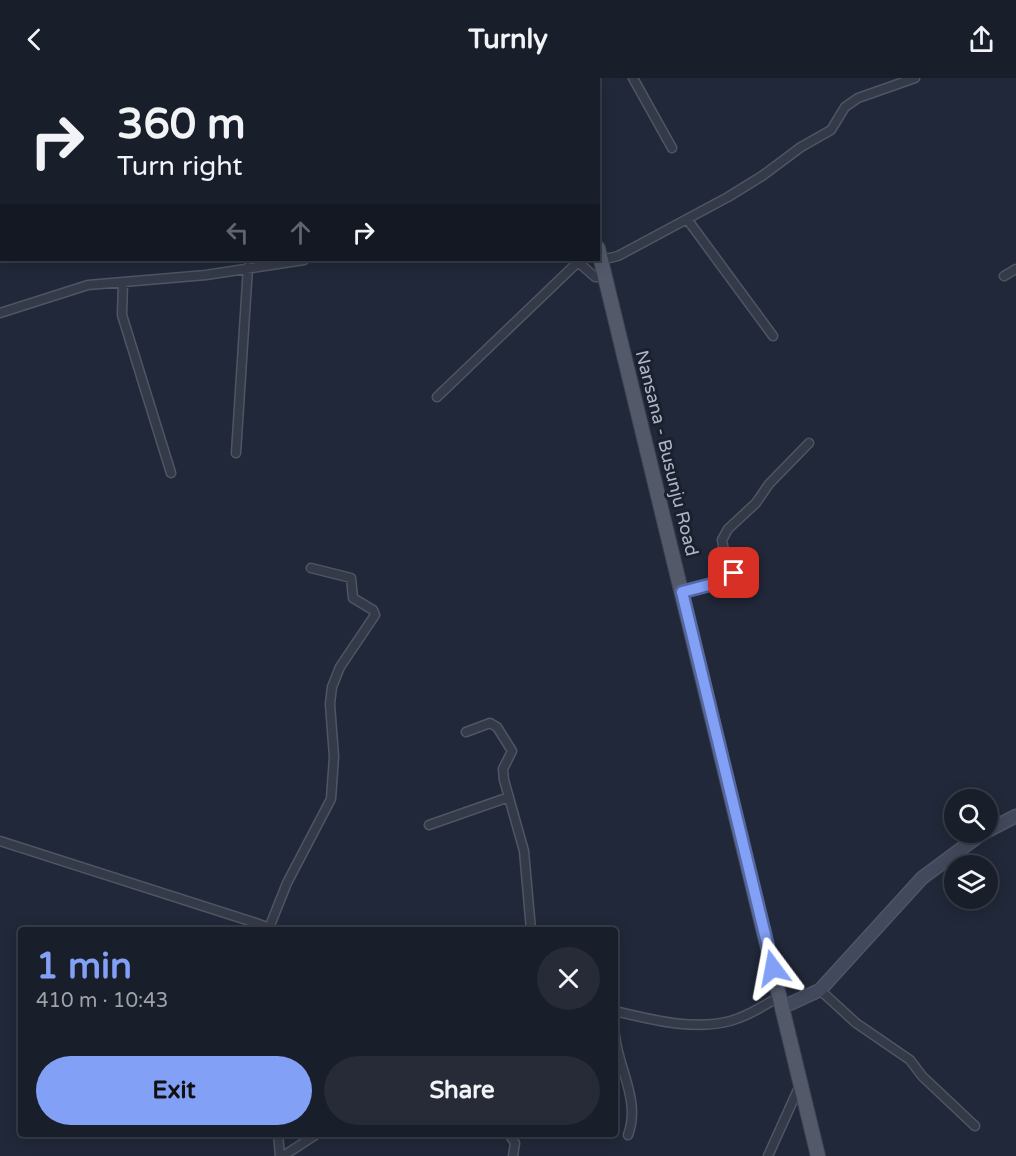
<!DOCTYPE html>
<html lang="en">
<head>
<meta charset="utf-8">
<style>
	:root { --surface:#191e2b; --page:#262b37; --text:#f1f3f6; --muted:#9fa2a9; --line:#373c47; --accent:#83a0f7 }
	body { margin:0; font-family:"Varela Round",sans-serif; background:var(--page); color:var(--text); height:100vh; display:flex; flex-direction:column; font-size:22px; white-space:nowrap }
	* { box-sizing:border-box; margin:0 }
	p { font-size:20px; color:var(--muted) }
	.icon { flex:none; width:33px; height:33px; fill:none; stroke:currentColor; stroke-width:2; stroke-linecap:round; stroke-linejoin:round }
	.map { position:relative; flex:1; overflow:hidden }
	.panel { position:absolute; left:18px; top:849px; width:600px; height:210px; display:flex; flex-direction:column; background:var(--surface); border-radius:6px; box-shadow:0 3px 15px #0003,0 0 0 2px var(--line) }
	.panel>* { flex:none }
	.hud { position:absolute; left:0px; top:0px; width:600px; height:183px; box-shadow:0 3px 15px #0003,0 0 0 2px var(--line); background:#191e2b; color:var(--text); overflow:hidden }
	.buttons { position:absolute; left:944px; top:711px; display:grid; gap:12px }
	.buttons a { display:grid; place-items:center; width:54px; height:54px; border-radius:50%; background:var(--surface); box-shadow:0 3px 15px #0003,0 0 0 2px var(--line); font-size:30px }
	.pin { position:absolute; display:grid; place-items:center; width:51px; height:51px; color:#fff; margin:-26px; border-radius:12px; box-shadow:0 3px 9px #0006 }
	.me { position:absolute; width:66px; margin:-33px; rotate:347deg; stroke-linejoin:round; filter:drop-shadow(0 0 4px #0008) }
	.turn { display:flex; align-items:center; gap:21px; height:126px; padding:0 18px; font-size:27px }
	.turn .icon { width:78px; height:78px; stroke-width:2.5 }
	.turn b { display:block; font-size:42px; line-height:51px }
	.lanes { display:flex; align-items:center; height:57px; padding:0 18px; background:#0003; justify-content:center; gap:30px; direction:ltr }
	.lanes .off { opacity:.35 }
	.round { display:grid; place-items:center; flex:none; width:63px; height:63px; border-radius:32px; background:var(--page) }
	.head { display:flex; align-items:center; justify-content:space-between; height:102px; padding:0 18px }
	h1 { font-size:36px; font-weight:700; line-height:45px; color:var(--accent) }
	.cta { display:flex; gap:12px; margin-top:auto; padding:12px 18px }
	.cta a { flex:1; height:69px; border-radius:36px; background:var(--accent); color:#111; font-size:24px; font-weight:700; line-height:69px; text-align:center }
	.cta a+a { background:var(--page); color:var(--text) }
	header { display:flex; justify-content:space-between; align-items:center; height:78px; padding:0 18px; background:var(--surface); font-size:27px; font-weight:700 }
	.map>svg:first-child { display:block }
	.lines { fill:none; stroke-linecap:round; stroke-linejoin:round }
	.street-casing { stroke:#505564; stroke-width:11 }
	.secondary-casing { stroke:#505564; stroke-width:15 }
	.primary-casing { stroke:#3e4453; stroke-width:16 }
	.street { stroke:#353a49; stroke-width:8 }
	.secondary { stroke:#43495c; stroke-width:12 }
	.primary { stroke:#535969; stroke-width:14 }
	.route-casing { stroke:#5568a1; stroke-width:15 }
	.route { stroke:#83a0f7; stroke-width:10 }
	.labels { text-anchor:middle; stroke-width:6; stroke-linejoin:round; paint-order:stroke }
	.street-label { font-size:18px; fill:#b0b5c6; stroke:#1a202e }
</style>
</head>
<body>
<header><svg class="icon" aria-label="back" viewBox="0 0 24 24"><path d="M15 5l-7 7 7 7"/></svg>Turnly<svg class="icon" aria-label="share" viewBox="0 0 24 24"><path d="M12 15V3M7 8l5-5 5 5M5 13v7h14v-7"/></svg></header>
<div class="map">
<svg width="1016" height="1078" viewBox="0 0 1016 1078">
	<rect width="100%" height="100%" fill="#212839"/>
	<g class="lines">
		<defs>
			<path id="street" d="M 154,0 L 155,2
				M 338,0 L 341,2
				M 633,0 L 672,70
				M 687,141 L 773,258
				M 601,182 L 618,178 L 728,119 L 762,98 L 801,69 L 831,52 L 845,29 L 858,20 L 915,0
				M 1004,198 L 1016,191
				M 123,204 L 122,237 L 171,395
				M 0,235 L 88,207 L 206,197 L 304,182
				M 437,319 L 578,184 L 595,199 L 606,199
				M 236,375 L 248,189
				M 682,514 L 732,499 L 734,495 L 724,473 L 722,462 L 728,451 L 756,425 L 769,406 L 809,365
				M 466,654 L 490,645 L 497,649 L 512,673 L 503,691 L 504,702 L 524,773 L 531,852
				M 429,747 L 509,719
				M 0,763 L 256,845 L 269,850 L 268,852
				M 269,850 L 287,805 L 331,721 L 334,679 L 330,626 L 332,609 L 340,589 L 375,537 L 373,532 L 353,520 L 351,500 L 311,490
				M 820,912 L 856,945 L 910,982 L 922,998 L 975,1048
				M 615,933 C 652,942 702,955 739,940 C 753,935 767,926 780,918
				M 615,957 C 618,990 641,1023 628,1057
				M 278,1056 L 280,1078
				M 509,1056 L 515,1065 L 513,1078
				M 283,1078 L 317,1056
				M 768,1078 L 800,1007"/>
			<path id="secondary" d="M 987,753 L 1016,738
				M 783,929 L 820,912 L 922,800 L 984,754"/>
			<path id="primary" d="M 560,0 L 560,2
				M 598,170 L 818,1078"/>
		</defs>
		<!-- street casing -->
		<use href="#street" class="street-casing"/>
		<!-- secondary casing -->
		<use href="#secondary" class="secondary-casing"/>
		<!-- primary casing -->
		<use href="#primary" class="primary-casing"/>
		<!-- street -->
		<use href="#street" class="street"/>
		<!-- secondary -->
		<use href="#secondary" class="secondary"/>
		<!-- primary -->
		<use href="#primary" class="primary"/>
	</g>
	<g class="lines">
		<defs>
			<path id="route" d="M 734,495 L 728,502 L 682,514 L 773,890"/>
		</defs>
		<!-- route casing -->
		<use href="#route" class="route-casing"/>
		<!-- route -->
		<use href="#route" class="route"/>
	</g>
	<g class="labels">
		<!-- street labels -->
		<g class="street-label">
			<text transform="translate(667 375) rotate(76)" y="6">Nansana - Busunju Road</text>
		</g>
	</g>
</svg>
<div class="buttons">
<a><svg class="icon" aria-label="search" viewBox="0 0 24 24"><circle cx="10" cy="10" r="6"/><path d="M15 15l6 6"/></svg></a>
<a><svg class="icon" aria-label="layers" viewBox="0 0 24 24"><path d="M12 4l9 5-9 5-9-5zM3 14l9 5 9-5"/></svg></a>
</div>
<div class="pin" style="left:734px;top:495px;background:#d93025"><svg class="icon" aria-label="arrive" viewBox="0 0 24 24"><path d="M6 21V4h12l-3 4 3 4H6"/></svg></div>
<svg class="me" style="left:773px;top:890px" viewBox="-20 -20 40 40"><path d="M0-17L14 15 0 8-14 15z" fill="#83a0f7" stroke="#fff" stroke-width="4"/></svg>
<div class="hud">
<div class="turn"><svg class="icon" aria-label="right" viewBox="0 0 24 24"><path d="M7 20v-9h11M14 6l5 5-5 5"/></svg><div><b>360 m</b>Turn right</div></div>
<div class="lanes"><svg class="icon off" aria-label="left" viewBox="0 0 24 24"><path d="M17 20v-9H6M10 6l-5 5 5 5"/></svg><svg class="icon off" aria-label="ahead" viewBox="0 0 24 24"><path d="M12 20V5M6 11l6-6 6 6"/></svg><svg class="icon" aria-label="right" viewBox="0 0 24 24"><path d="M7 20v-9h11M14 6l5 5-5 5"/></svg></div>
</div>
<section class="panel">
<div class="head"><div><h1>1 min</h1><p>410 m · 10:43</p></div><a class="round"><svg class="icon" aria-label="close" viewBox="0 0 24 24"><path d="M6 6l12 12M18 6L6 18"/></svg></a></div>
<div class="cta"><a>Exit</a><a>Share</a></div>
</section>
</div>
</body>
</html>
